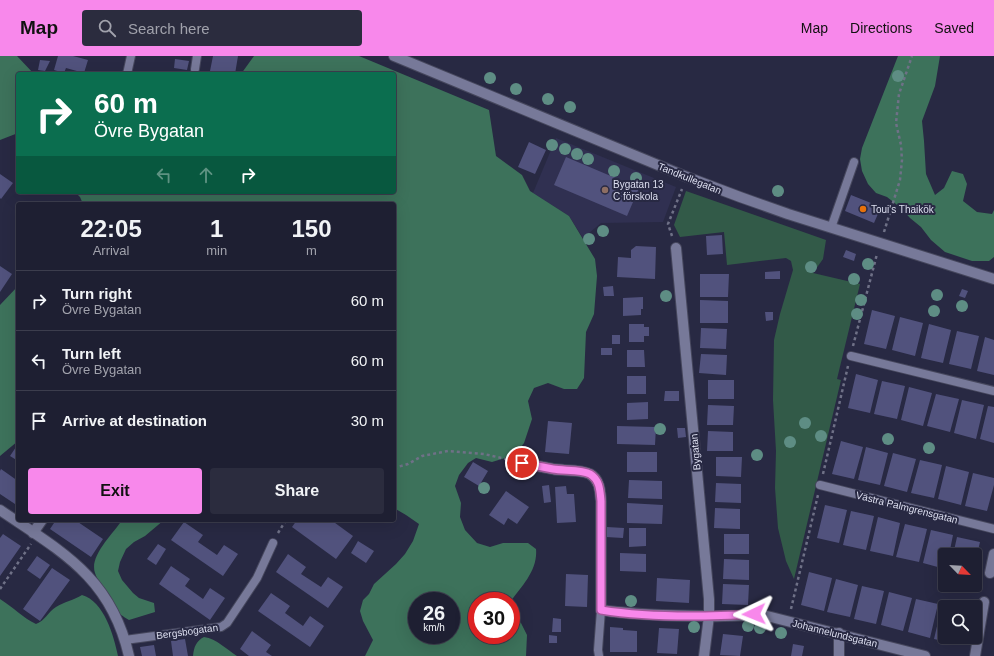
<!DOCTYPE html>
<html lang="en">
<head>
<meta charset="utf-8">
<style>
	:root { --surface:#1e1f32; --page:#2b2c3e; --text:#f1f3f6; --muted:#a1a2ac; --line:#3c3d4d; --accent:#f888eb }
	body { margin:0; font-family:Arial,sans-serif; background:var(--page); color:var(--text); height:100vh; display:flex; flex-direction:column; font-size:15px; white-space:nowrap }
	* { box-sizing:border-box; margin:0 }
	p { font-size:13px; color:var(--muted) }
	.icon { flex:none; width:22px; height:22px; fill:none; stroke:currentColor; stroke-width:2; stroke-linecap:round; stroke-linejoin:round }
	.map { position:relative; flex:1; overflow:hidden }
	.details { position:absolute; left:16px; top:146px; width:380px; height:320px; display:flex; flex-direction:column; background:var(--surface); border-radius:4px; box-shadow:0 4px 16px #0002,0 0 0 1px var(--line) }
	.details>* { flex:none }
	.top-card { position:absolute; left:16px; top:16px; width:380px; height:122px; border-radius:4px; box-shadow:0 4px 16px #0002,0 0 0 1px var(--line); background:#0b6e4f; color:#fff; overflow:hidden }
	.needle { width:26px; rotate:115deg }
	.controls { position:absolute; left:938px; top:492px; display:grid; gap:8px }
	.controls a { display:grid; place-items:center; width:44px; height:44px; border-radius:4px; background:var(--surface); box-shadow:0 4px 16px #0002,0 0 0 1px var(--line); font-size:20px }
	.speed { position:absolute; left:408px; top:536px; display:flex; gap:8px; font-size:20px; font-weight:700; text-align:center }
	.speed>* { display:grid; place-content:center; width:52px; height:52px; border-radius:50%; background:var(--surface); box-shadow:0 4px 16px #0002,0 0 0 1px var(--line); line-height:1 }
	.speed small { font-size:10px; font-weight:400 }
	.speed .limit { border:6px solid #d22; background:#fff; color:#111 }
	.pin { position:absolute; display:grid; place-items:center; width:34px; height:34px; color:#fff; margin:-17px; border:2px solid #fff; border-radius:50%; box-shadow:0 1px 4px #0007 }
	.me { position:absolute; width:44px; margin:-22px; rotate:268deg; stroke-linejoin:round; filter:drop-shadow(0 0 3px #0008) }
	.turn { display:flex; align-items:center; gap:14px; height:84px; padding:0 12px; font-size:18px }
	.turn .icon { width:52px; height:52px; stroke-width:2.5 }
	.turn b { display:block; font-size:28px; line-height:34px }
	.lanes { display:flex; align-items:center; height:38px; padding:0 12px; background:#0003; justify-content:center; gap:20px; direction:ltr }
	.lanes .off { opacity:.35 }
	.eta { display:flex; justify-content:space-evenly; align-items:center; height:68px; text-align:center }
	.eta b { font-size:24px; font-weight:700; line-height:28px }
	.button { display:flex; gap:8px; margin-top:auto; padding:8px 12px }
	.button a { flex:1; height:46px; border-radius:4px; background:var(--accent); color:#111; font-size:16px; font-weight:700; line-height:46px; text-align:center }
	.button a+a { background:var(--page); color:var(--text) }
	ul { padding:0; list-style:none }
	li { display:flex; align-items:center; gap:12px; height:60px; padding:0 12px; border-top:1px solid var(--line) }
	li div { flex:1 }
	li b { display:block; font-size:15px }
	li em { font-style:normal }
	header { display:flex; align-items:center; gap:24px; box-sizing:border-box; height:56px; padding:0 20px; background:var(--accent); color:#111 }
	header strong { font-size:19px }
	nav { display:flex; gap:22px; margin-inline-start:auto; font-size:14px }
	.search { width:280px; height:36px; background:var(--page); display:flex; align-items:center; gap:10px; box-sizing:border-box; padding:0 14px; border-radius:4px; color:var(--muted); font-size:15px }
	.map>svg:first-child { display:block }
	.built { fill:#303051 }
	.green { fill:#325a48 }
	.forest { fill:#3d725b; fill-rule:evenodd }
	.building { fill:#51527d }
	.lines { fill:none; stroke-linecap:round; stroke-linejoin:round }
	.service-casing { stroke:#46475d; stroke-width:10 }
	.minor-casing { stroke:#46475d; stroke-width:12 }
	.path { stroke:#6f7187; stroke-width:2.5; stroke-dasharray:3 3; stroke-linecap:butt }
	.service { stroke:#777999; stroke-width:8 }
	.minor { stroke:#777999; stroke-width:10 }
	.tree { fill:#5e8d84 }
	.route-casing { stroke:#a15899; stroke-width:10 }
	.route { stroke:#f888eb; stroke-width:7 }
	.education-dot { fill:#8d6e63; stroke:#282943; stroke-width:1.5 }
	.food-dot { fill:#e8710a; stroke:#282943; stroke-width:1.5 }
	.labels { text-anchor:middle; stroke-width:4; stroke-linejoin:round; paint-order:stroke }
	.street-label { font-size:10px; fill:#dddff0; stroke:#282943 }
	.poi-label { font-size:10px; fill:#dddff0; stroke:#282943; text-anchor:start }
</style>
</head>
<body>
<header>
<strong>Map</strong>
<div class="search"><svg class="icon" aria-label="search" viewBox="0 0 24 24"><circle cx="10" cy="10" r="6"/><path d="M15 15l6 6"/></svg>Search here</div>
<nav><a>Map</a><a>Directions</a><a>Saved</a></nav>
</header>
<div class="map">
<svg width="994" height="600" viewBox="0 0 994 600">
	<rect width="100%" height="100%" fill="#282943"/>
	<!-- built -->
	<path class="built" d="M 556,82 L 676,131 L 663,166 L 601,167 L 583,182 L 569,160 L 533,137 Z"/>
	<!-- green -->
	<path class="green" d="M 686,135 L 826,184 L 823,203 L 813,217 L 860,228 L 837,323 L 841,324 L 794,523 L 786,505 L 778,472 L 775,432 L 776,395 L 773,344 L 774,284 L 780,258 L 793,214 L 791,205 L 786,202 L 727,209 L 724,176 L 680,181 L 674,169 Z"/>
	<!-- forest -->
	<path class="forest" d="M 0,0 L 17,0 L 34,18 L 18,18 L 18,77 L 0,84 Z
		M 254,0 L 359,0 L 489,54 L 496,100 L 522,119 L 530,135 L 569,160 L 595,203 L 597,220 L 594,258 L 586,276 L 584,322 L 577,333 L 564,333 L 548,327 L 534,332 L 528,345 L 532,363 L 524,387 L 515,399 L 492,406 L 476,402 L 468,407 L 459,419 L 455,430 L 461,447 L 460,461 L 465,474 L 477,487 L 490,491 L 503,487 L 528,487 L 536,493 C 538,514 522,530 511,545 L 477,545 L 477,579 L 511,579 L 511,559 L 521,567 L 527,579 L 526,600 L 365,600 L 373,584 L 363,565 L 360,555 L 363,544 L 369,538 L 374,528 L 396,508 L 405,498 L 413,485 L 419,468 L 406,459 L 394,452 L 394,148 L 83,148 L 80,141 L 75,136 L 394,136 L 394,18 L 241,18 ZM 417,545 L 451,545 L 451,579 L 417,579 Z
		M 898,0 L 940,0 L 935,30 L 922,65 L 924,85 L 926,118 L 935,139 L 944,132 L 952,115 L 963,118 L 967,128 L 963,145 L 977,156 L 992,158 L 994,154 L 994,201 L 989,205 L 972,205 L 945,196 L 931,184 L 921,171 L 910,162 L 901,152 L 887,141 L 876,137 L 868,128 L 862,115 L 860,103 L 862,92 Z
		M 18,230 L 18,385 L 0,400 L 0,249 Z
		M 122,464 L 164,464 L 145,480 L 134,486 L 126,493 L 120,506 L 118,515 L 122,524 L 133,537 L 139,542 L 154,547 L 155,556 L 129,564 C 117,558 111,547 106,536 C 103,529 97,524 95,517 C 89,500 113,478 122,464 Z
		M 82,539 C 104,545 114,580 118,600 L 0,600 L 0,543 C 13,551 23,562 36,568 C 45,565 48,556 56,551 C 64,546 74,544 82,539 Z
		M 204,581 C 217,583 226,593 237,600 L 193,600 C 194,591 196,585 204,581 Z"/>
	<!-- building -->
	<path class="building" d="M 58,0 L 73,0 L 88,4 L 84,17 L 66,12 L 64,17 L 54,14 Z
		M 213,0 L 238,0 L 235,18 L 210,15 Z
		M 175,3 L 189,5 L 187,14 L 174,12 Z
		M 40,4 L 50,5 L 45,15 L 38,14 Z
		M 529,86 L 546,94 L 535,118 L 518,111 Z
		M 566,101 L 639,132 L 627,160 L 554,129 Z
		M 0,118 L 13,127 L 1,143 L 0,142 Z
		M 851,139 L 881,151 L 874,167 L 845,155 Z
		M 722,179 L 723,198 L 707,199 L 706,180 Z
		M 636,190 L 656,191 L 655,223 L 617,221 L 618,201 L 631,202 L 631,194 Z
		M 846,194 L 856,198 L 854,205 L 843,201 Z
		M 0,210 L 12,218 L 0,236 Z
		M 780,215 L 780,223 L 765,223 L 765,216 Z
		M 700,218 L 729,218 L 728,241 L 700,241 Z
		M 613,230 L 614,240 L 604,240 L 603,231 Z
		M 962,233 L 968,235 L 965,242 L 959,240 Z
		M 643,241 L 643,253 L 641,253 L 641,259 L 623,260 L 623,242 Z
		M 700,244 L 728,245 L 728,267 L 700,267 Z
		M 872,254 L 895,260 L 886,293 L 864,288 Z
		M 765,256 L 773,256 L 773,264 L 766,265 Z
		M 900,261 L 923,267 L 915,300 L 892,294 Z
		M 629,268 L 644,268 L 644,271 L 649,271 L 649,280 L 644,280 L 644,286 L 629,286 Z
		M 929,268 L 951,274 L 943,307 L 921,302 Z
		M 701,272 L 727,273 L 726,293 L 700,292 Z
		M 957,275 L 979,280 L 971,313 L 949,308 Z
		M 612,279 L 620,279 L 620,288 L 612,288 Z
		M 985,281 L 994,284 L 994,319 L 977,315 Z
		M 601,292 L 612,292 L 612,299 L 601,299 Z
		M 627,294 L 644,294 L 645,311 L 627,311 Z
		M 701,298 L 727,299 L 726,319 L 699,317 Z
		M 856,318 L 878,324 L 870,357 L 848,352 Z
		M 627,320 L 646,320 L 646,338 L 627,338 Z
		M 708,324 L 734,324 L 734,343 L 708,343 Z
		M 882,325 L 905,330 L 897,363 L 874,358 Z
		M 909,331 L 932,337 L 923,370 L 901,364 Z
		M 665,335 L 679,335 L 679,345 L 664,345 Z
		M 936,338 L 959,343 L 950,376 L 927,370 Z
		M 962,344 L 984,349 L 976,383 L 954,377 Z
		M 648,346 L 648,363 L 627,364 L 627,347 Z
		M 708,349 L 734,350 L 733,369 L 707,369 Z
		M 988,350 L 994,351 L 994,387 L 980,383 Z
		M 548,365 L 572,367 L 569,398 L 545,396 Z
		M 617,370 L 656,371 L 655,389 L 617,388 Z
		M 677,372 L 685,372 L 686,381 L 678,382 Z
		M 708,375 L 733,376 L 733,395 L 707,395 Z
		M 841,385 L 863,391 L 854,423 L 832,418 Z
		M 18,388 L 18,405 L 10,400 Z
		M 866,391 L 888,397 L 880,429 L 858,424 Z
		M 627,396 L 657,396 L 657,416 L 627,416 Z
		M 893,397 L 916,403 L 907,436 L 884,430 Z
		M 716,401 L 742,401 L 741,421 L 716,420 Z
		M 920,404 L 942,409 L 934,442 L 911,437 Z
		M 473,406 L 488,415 L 479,430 L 464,421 Z
		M 946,410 L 969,416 L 961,449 L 938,443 Z
		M 1,413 L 18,425 L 18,450 L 0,438 L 0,415 Z
		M 973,417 L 994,422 L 994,429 L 987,455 L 965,450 Z
		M 629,424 L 662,425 L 662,443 L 628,442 Z
		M 716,427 L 741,428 L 741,447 L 715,446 Z
		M 549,429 L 551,446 L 544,447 L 542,430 Z
		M 566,430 L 567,438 L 574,438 L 576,466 L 557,467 L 555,431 Z
		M 506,435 L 529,451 L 517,468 L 508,462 L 504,469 L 489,459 Z
		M 627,447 L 663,449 L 662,468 L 627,467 Z
		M 825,449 L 847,454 L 839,487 L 817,482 Z
		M 715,452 L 740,453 L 740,473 L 714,472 Z
		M 851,455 L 874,460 L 866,494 L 843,489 Z
		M 878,461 L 900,467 L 893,500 L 870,495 Z
		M 56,464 L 75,464 L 103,483 L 91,501 L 50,473 Z
		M 297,464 L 331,464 L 353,480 L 336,503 L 292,471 Z
		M 184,466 L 203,479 L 198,486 L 217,499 L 224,489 L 238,498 L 223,520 L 171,484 Z
		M 905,468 L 927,473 L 919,506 L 896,501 Z
		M 607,471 L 624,472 L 623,482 L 606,481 Z
		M 629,472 L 646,472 L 646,490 L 629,491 Z
		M 931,474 L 953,479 L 949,499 L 945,499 L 945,513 L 923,507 Z
		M 3,478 L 21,490 L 0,520 L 0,482 Z
		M 724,478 L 749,478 L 749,498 L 724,498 Z
		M 957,481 L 980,486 L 976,503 L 975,499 L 953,499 Z
		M 358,485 L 374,495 L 366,507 L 351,497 Z
		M 158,488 L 166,493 L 156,509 L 147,503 Z
		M 620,497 L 646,498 L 646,516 L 620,515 Z
		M 288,498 L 306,511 L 301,518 L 321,531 L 328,521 L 343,531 L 328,552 L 276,516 Z
		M 37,500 L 50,509 L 40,523 L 27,514 Z
		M 724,503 L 749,504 L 749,524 L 723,523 Z
		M 171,510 L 190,523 L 185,530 L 203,543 L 210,532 L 225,542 L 210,564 L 159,528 Z
		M 52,512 L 70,524 L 40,565 L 23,553 Z
		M 809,516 L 832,522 L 824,555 L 801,549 Z
		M 566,518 L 588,519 L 587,551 L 565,550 Z
		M 657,522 L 690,524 L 689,547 L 656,545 Z
		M 836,523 L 858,529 L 850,561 L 827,556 Z
		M 723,528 L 749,529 L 748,549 L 722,548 Z
		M 862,530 L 884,535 L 876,568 L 854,563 Z
		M 889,536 L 912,542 L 903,575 L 881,569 Z
		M 271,537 L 290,550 L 285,557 L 303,570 L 310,560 L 324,570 L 310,591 L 258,555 Z
		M 916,543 L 938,548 L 930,582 L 908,576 Z
		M 942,549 L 945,550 L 945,581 L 957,581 L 956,588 L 934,583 Z
		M 553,562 L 561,563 L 561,576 L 552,576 Z
		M 610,571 L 623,572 L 623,574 L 637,575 L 637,596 L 610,596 Z
		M 659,572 L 679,573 L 677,598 L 657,597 Z
		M 252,575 L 271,589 L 266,596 L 272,600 L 249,600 L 240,593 Z
		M 723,578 L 743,580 L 740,600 L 720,599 Z
		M 549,579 L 557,580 L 557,587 L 549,587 Z
		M 185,583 L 188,600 L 173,600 L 171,585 Z
		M 793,588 L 804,590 L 802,600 L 791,600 Z
		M 154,589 L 156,600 L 142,600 L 140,591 Z"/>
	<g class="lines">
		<defs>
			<path id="service" d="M 195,13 L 197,0
				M 127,18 L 131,0
				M 831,172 L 854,106
				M 851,300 L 994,335
				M 820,429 L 994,473
				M 125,584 L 221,571 L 227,567 L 257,522 L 273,487
				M 599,600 L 598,594 L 601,554"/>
			<path id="minor" d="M 394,0 L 687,121 L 740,141 L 788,158 L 994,223
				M 676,192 L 709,543 L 709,560 L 704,600
				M 522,407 C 532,409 543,411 553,413 C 563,415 581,413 590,418 C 600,424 600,435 601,445 L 601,554 C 636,559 673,560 708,560 C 728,561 747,558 767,560 L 925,600
				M 0,454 C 62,496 111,521 129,600
				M 33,477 L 42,464
				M 990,517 L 994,498
				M 839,577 L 839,600
				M 975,600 L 984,546"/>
		</defs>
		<!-- service casing -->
		<use href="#service" class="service-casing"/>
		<!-- minor casing -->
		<use href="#minor" class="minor-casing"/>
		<!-- path -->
		<path class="path" d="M 884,176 L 900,124 L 902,104 L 901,89 L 896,67 L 899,38 L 912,0
			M 672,180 L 668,168 L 682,133
			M 853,290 L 877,198
			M 394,412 L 408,408 L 422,400 L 448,395 L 484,398 L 510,404
			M 823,418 L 848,310
			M 278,477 L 286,464
			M 0,533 L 31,488
			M 791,553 L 818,439"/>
		<!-- service -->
		<use href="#service" class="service"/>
		<!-- minor -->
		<use href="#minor" class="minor"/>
	</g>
	<!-- trees -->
	<g class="tree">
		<circle cx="898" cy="20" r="6"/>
		<circle cx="490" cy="22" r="6"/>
		<circle cx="516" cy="33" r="6"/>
		<circle cx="548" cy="43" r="6"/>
		<circle cx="570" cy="51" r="6"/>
		<circle cx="552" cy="89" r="6"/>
		<circle cx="565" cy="93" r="6"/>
		<circle cx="577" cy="98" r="6"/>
		<circle cx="588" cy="103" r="6"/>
		<circle cx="614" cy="115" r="6"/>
		<circle cx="636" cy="122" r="6"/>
		<circle cx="778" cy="135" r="6"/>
		<circle cx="603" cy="175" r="6"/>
		<circle cx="589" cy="183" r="6"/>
		<circle cx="868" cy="208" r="6"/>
		<circle cx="811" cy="211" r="6"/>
		<circle cx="854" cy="223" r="6"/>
		<circle cx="937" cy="239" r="6"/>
		<circle cx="666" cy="240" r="6"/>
		<circle cx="861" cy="244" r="6"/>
		<circle cx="962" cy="250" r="6"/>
		<circle cx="934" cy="255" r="6"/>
		<circle cx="857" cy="258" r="6"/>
		<circle cx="805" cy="367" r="6"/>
		<circle cx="660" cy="373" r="6"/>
		<circle cx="821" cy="380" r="6"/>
		<circle cx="888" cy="383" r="6"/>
		<circle cx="790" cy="386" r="6"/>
		<circle cx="929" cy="392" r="6"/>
		<circle cx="757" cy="399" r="6"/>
		<circle cx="484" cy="432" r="6"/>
		<circle cx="631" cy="545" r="6"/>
		<circle cx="748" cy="570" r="6"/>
		<circle cx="694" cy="571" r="6"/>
		<circle cx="760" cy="572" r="6"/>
		<circle cx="781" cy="577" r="6"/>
	</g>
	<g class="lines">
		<defs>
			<path id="route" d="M 522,407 C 532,409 543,411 553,413 C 563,415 582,413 590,418 C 600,424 600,435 601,445 L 601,554 C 651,562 703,561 754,558"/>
		</defs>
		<!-- route casing -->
		<use href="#route" class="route-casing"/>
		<!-- route -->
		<use href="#route" class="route"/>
	</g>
	<!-- markers -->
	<circle class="education-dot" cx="605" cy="134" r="4"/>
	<circle class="food-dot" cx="863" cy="153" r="4"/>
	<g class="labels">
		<!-- street labels -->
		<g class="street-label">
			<text transform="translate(690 122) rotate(22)" y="4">Tandkullegatan</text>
			<text transform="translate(695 396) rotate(-95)" y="4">Bygatan</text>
			<text transform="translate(907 451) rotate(14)" y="4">Västra Palmgrensgatan</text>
			<text transform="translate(187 575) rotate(-8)" y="4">Bergsbogatan</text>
			<text transform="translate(835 577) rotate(14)" y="4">Johannelundsgatan</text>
		</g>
		<!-- poi labels -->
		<g class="poi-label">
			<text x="613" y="132">Bygatan 13<tspan x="613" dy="12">C förskola</tspan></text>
			<text x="871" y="157">Toui's Thaikök</text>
		</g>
	</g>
</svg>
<div class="controls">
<a><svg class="needle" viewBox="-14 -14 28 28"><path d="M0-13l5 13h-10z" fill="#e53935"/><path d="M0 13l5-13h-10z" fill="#a1a2ac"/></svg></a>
<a><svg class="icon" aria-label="search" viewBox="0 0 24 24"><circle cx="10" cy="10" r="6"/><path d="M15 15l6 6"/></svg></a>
</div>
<div class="speed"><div>26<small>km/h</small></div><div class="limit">30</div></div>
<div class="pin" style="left:522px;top:407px;background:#d93025"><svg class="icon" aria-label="arrive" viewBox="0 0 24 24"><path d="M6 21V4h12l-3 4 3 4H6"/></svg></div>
<svg class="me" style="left:754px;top:558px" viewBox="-20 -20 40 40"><path d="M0-17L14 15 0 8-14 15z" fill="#f888eb" stroke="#fff" stroke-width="4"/></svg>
<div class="top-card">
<div class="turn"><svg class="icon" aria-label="right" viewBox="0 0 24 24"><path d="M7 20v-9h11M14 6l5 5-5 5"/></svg><div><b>60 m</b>Övre Bygatan</div></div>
<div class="lanes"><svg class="icon off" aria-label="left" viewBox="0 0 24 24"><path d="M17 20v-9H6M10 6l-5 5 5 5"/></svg><svg class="icon off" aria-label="ahead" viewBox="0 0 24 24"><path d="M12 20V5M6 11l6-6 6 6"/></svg><svg class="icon" aria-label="right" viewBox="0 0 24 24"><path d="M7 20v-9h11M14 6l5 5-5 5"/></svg></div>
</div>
<section class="details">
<div class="eta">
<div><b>22:05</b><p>Arrival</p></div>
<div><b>1</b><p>min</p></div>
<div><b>150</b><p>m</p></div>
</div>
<ul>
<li><svg class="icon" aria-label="right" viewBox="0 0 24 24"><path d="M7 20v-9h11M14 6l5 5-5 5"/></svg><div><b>Turn right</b><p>Övre Bygatan</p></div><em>60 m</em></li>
<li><svg class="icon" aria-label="left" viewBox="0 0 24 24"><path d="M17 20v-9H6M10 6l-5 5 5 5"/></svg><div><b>Turn left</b><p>Övre Bygatan</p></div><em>60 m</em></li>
<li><svg class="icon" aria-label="arrive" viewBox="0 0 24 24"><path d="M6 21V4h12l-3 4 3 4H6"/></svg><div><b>Arrive at destination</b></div><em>30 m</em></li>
</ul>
<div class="button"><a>Exit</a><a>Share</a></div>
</section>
</div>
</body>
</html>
